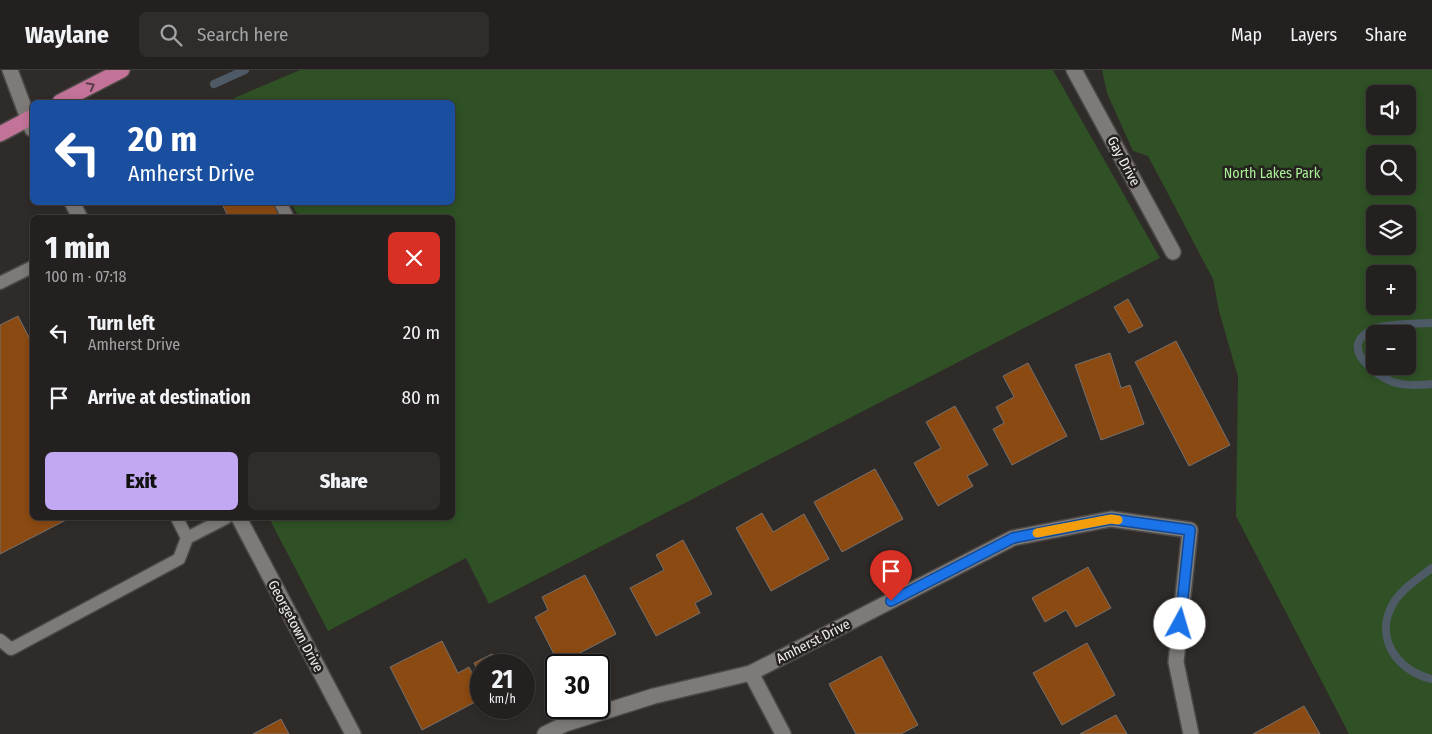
<!DOCTYPE html>
<html lang="en">
<head>
<meta charset="utf-8">
<style>
	:root { --surface:#23201f; --page:#2f2d2c; --text:#f1f3f6; --muted:#a3a3a4; --line:#403e3d; --accent:#c2a8f2 }
	body { margin:0; font-family:"Fira Sans Condensed",sans-serif; background:var(--page); color:var(--text); height:100vh; display:flex; flex-direction:column; font-size:19px; white-space:nowrap }
	* { box-sizing:border-box; margin:0 }
	p { font-size:16px; color:var(--muted) }
	.icon { flex:none; width:28px; height:28px; fill:none; stroke:currentColor; stroke-width:2; stroke-linecap:round; stroke-linejoin:round }
	.map { position:relative; flex:1; overflow:hidden }
	.details { position:absolute; left:30px; top:145px; width:425px; height:305px; display:flex; flex-direction:column; background:var(--surface); border-radius:8px; box-shadow:0 2px 8px #0003,0 0 0 1px var(--line) }
	.details>* { flex:none }
	.hud { position:absolute; left:30px; top:30px; width:425px; height:105px; border-radius:8px; box-shadow:0 2px 8px #0003,0 0 0 1px var(--line); background:#1a4fa0; color:#fff; overflow:hidden }
	.buttons { position:absolute; left:1366px; top:15px; display:grid; gap:10px }
	.buttons a { display:grid; place-items:center; width:50px; height:50px; border-radius:8px; background:var(--surface); box-shadow:0 2px 8px #0003,0 0 0 1px var(--line); font-size:25px }
	.speed { position:absolute; left:470px; top:584px; display:flex; gap:10px; font-size:25px; font-weight:700; text-align:center }
	.speed>* { display:grid; place-content:center; width:65px; height:65px; border-radius:50%; background:var(--surface); box-shadow:0 2px 8px #0003,0 0 0 1px var(--line); line-height:1 }
	.speed small { font-size:12px; font-weight:400 }
	.speed .limit { border:2px solid #111; border-radius:8px; background:#fff; color:#111 }
	.pin { position:absolute; display:grid; place-items:center; width:42px; height:42px; color:#fff; margin:-51px -21px; border-radius:50% 50% 50% 0; rotate:-45deg; box-shadow:0 0 5px #0007 }
	.pin .icon { rotate:45deg }
	.me { position:absolute; width:55px; margin:-28px; rotate:6deg; stroke-linejoin:round; filter:drop-shadow(0 0 4px #0008) }
	.turn { display:flex; align-items:center; gap:18px; height:105px; padding:0 15px; font-size:22px }
	.turn .icon { width:65px; height:65px; stroke-width:2.5 }
	.turn b { display:block; font-size:35px; line-height:42px }
	.round { display:grid; place-items:center; flex:none; width:52px; height:52px; border-radius:8px; background:var(--page) }
	.head { display:flex; align-items:center; justify-content:space-between; height:85px; padding:0 15px }
	h1 { font-size:30px; font-weight:800; line-height:38px }
	.primary-button { display:flex; gap:10px; margin-top:auto; padding:10px 15px }
	.primary-button a { flex:1; height:58px; border-radius:8px; background:var(--accent); color:#111; font-size:20px; font-weight:800; line-height:58px; text-align:center }
	.primary-button a+a { background:var(--page); color:var(--text) }
	ul { padding:0; list-style:none }
	li { display:flex; align-items:center; gap:15px; height:65px; padding:0 15px }
	li div { flex:1 }
	li b { display:block; font-size:19px }
	li em { font-style:normal }
	header { display:flex; align-items:center; gap:30px; box-sizing:border-box; height:70px; padding:0 25px; background:var(--surface); border-bottom:1px solid var(--line) }
	header strong { font-size:24px }
	nav { display:flex; gap:28px; margin-inline-start:auto; font-size:18px }
	.search { width:350px; height:45px; background:var(--page); display:flex; align-items:center; gap:12px; box-sizing:border-box; padding:0 18px; border-radius:8px; color:var(--muted); font-size:19px }
	.map>svg:first-child { display:block }
	.green { fill:#2f5125; fill-rule:evenodd }
	.lines { fill:none; stroke-linecap:round; stroke-linejoin:round }
	.stream { stroke:#4e5b67; stroke-width:8 }
	.building { fill:#8b4a12; stroke:#75716e }
	.service-casing { stroke:#4b4846; stroke-width:15 }
	.minor-casing { stroke:#4b4846; stroke-width:18 }
	.primary-casing { stroke:#4b4846; stroke-width:18 }
	.service { stroke:#7e7a77; stroke-width:12 }
	.minor { stroke:#7e7a77; stroke-width:15 }
	.primary { stroke:#c37398; stroke-width:15 }
	.oneway { stroke:#5c3e49 }
	.route-casing { stroke:#114b97; stroke-width:12 }
	.route { stroke:#1a73e8; stroke-width:9 }
	.slow { stroke:#f59e0b; stroke-width:9 }
	.labels { text-anchor:middle; stroke-width:5; stroke-linejoin:round; paint-order:stroke }
	.street-label { font-size:14px; fill:#f0edec; stroke:#25211f }
	.park-label { font-size:14px; fill:#a9ef95; stroke:#25211f }
</style>
</head>
<body>
<header>
<strong>Waylane</strong>
<div class="search"><svg class="icon" aria-label="search" viewBox="0 0 24 24"><circle cx="10" cy="10" r="6"/><path d="M15 15l6 6"/></svg>Search here</div>
<nav><a>Map</a><a>Layers</a><a>Share</a></nav>
</header>
<div class="map">
<svg width="1432" height="664" viewBox="0 0 1432 664">
	<rect width="100%" height="100%" fill="#2f2b29"/>
	<!-- green -->
	<path class="green" d="M 300,0 L 1053,0 L 1160,188 L 489,534 L 466,488 L 328,561 L 269,448 L 452,448 L 452,148 L 299,147 L 291,133 L 452,132 L 452,32 L 237,32 L 234,28 Z
		M 1102,0 L 1432,0 L 1432,664 L 1349,664 L 1236,446 L 1238,307 L 1219,241 L 1213,209 L 1148,86 L 1133,81 L 1107,23 ZM 1375,24 L 1408,24 L 1408,56 L 1375,56 ZM 1375,84 L 1408,84 L 1408,116 L 1375,116 ZM 1375,144 L 1408,144 L 1408,176 L 1375,176 ZM 1375,204 L 1408,204 L 1408,236 L 1375,236 ZM 1375,264 L 1408,264 L 1408,296 L 1375,296 Z"/>
	<g class="lines">
		<!-- stream -->
		<path class="stream" d="M 214,14 L 245,0
			M 1432,253 C 1416,254 1389,253 1374,259 C 1337,274 1372,304 1393,312 C 1405,316 1419,315 1432,314
			M 1432,498 C 1419,508 1403,518 1394,532 C 1373,566 1396,601 1432,609"/>
	</g>
	<!-- building -->
	<path class="building" d="M 221,132 L 274,132 L 281,146 L 278,148 L 229,148 Z
		M 1128,229 L 1143,256 L 1129,263 L 1114,237 Z
		M 18,246 L 32,273 L 32,448 L 70,448 L 0,484 L 0,255 Z
		M 1176,271 L 1230,375 L 1189,396 L 1135,292 Z
		M 1110,283 L 1121,318 L 1130,315 L 1144,354 L 1101,370 L 1075,295 Z
		M 1028,293 L 1067,366 L 1012,395 L 993,359 L 1004,353 L 996,337 L 1014,327 L 1003,306 Z
		M 955,336 L 988,395 L 967,406 L 973,416 L 938,436 L 914,393 L 941,378 L 926,352 Z
		M 875,399 L 903,449 L 842,482 L 814,432 Z
		M 762,443 L 773,462 L 804,444 L 829,489 L 771,521 L 736,458 Z
		M 683,470 L 712,524 L 695,533 L 700,543 L 656,566 L 630,518 L 664,500 L 656,485 Z
		M 1088,497 L 1111,538 L 1076,557 L 1066,540 L 1045,552 L 1032,528 Z
		M 585,505 L 616,564 L 559,594 L 535,547 L 548,540 L 542,527 Z
		M 442,571 L 458,603 L 469,597 L 481,620 L 481,629 L 422,660 L 390,597 Z
		M 1087,573 L 1115,625 L 1062,655 L 1033,603 Z
		M 492,584 L 498,595 L 481,595 L 481,606 L 474,593 Z
		M 881,586 L 918,655 L 901,664 L 856,664 L 829,614 Z
		M 1304,636 L 1320,664 L 1253,664 Z
		M 1116,645 L 1127,664 L 1080,664 Z
		M 281,649 L 289,664 L 253,664 Z"/>
	<g class="lines">
		<defs>
			<path id="service" d="M 280,132 L 288,148
				M 0,213 L 32,197
				M 177,448 L 187,468 L 226,448
				M 0,570 L 11,579 L 179,489 L 187,468"/>
			<path id="minor" d="M 10,0 L 32,59
				M 1074,0 L 1173,182
				M 72,132 L 80,148
				M 239,448 L 353,664
				M 751,603 L 783,664
				M 545,664 L 565,654 L 654,626 L 751,603 L 1013,468 L 1111,449 L 1190,460 L 1176,592 L 1191,664"/>
			<path id="primary" d="M 60,32 L 122,0
				M 0,64 L 32,47"/>
		</defs>
		<!-- service casing -->
		<use href="#service" class="service-casing"/>
		<!-- minor casing -->
		<use href="#minor" class="minor-casing"/>
		<!-- primary casing -->
		<use href="#primary" class="primary-casing"/>
		<!-- service -->
		<use href="#service" class="service"/>
		<!-- minor -->
		<use href="#minor" class="minor"/>
		<!-- primary -->
		<use href="#primary" class="primary"/>
	</g>
	<!-- one-way arrows -->
	<defs><path id="oneway-chevron" d="M-2-3.5L2.5 0L-2 3.5" fill="none" stroke-width="1.6" stroke-linecap="round" stroke-linejoin="round" transform="scale(1.25)"/></defs>
	<use class="oneway" href="#oneway-chevron" transform="translate(91 16) rotate(-28)"/>
	<g class="lines">
		<defs>
			<path id="route" d="M 891,531 L 1013,468 L 1111,449 L 1190,460 L 1180,554"/>
		</defs>
		<!-- route casing -->
		<use href="#route" class="route-casing"/>
		<!-- route -->
		<use href="#route" class="route"/>
		<!-- slow -->
		<path class="slow" d="M 1037,463 L 1111,449 L 1118,450"/>
	</g>
	<g class="labels">
		<!-- street labels -->
		<g class="street-label">
			<text transform="translate(1124 91) rotate(62)" y="5">Gay Drive</text>
			<text transform="translate(296 556) rotate(62)" y="5">Georgetown Drive</text>
			<text transform="translate(813 571) rotate(-27)" y="5">Amherst Drive</text>
		</g>
		<!-- park labels -->
		<g class="park-label">
			<text x="1272" y="108">North Lakes Park</text>
		</g>
	</g>
</svg>
<div class="buttons">
<a><svg class="icon" aria-label="sound" viewBox="0 0 24 24"><path d="M4 9h4l5-4v14l-5-4H4zM17 9q2 3 0 6"/></svg></a>
<a><svg class="icon" aria-label="search" viewBox="0 0 24 24"><circle cx="10" cy="10" r="6"/><path d="M15 15l6 6"/></svg></a>
<a><svg class="icon" aria-label="layers" viewBox="0 0 24 24"><path d="M12 4l9 5-9 5-9-5zM3 14l9 5 9-5"/></svg></a>
<a>+</a>
<a>−</a>
</div>
<div class="speed"><div>21<small>km/h</small></div><div class="limit">30</div></div>
<div class="pin" style="left:891px;top:531px;background:#d93025"><svg class="icon" aria-label="arrive" viewBox="0 0 24 24"><path d="M6 21V4h12l-3 4 3 4H6"/></svg></div>
<svg class="me" style="left:1180px;top:554px" viewBox="-20 -20 40 40"><circle r="19" fill="#fff"/><path d="M0-13L10 11 0 6-10 11z" fill="#1a73e8"/></svg>
<div class="hud">
<div class="turn"><svg class="icon" aria-label="left" viewBox="0 0 24 24"><path d="M17 20v-9H6M10 6l-5 5 5 5"/></svg><div><b>20 m</b>Amherst Drive</div></div>
</div>
<section class="details">
<div class="head"><div><h1>1 min</h1><p>100 m · 07:18</p></div><a class="round" style="background:#d93025;color:#fff"><svg class="icon" aria-label="close" viewBox="0 0 24 24"><path d="M6 6l12 12M18 6L6 18"/></svg></a></div>
<ul>
<li><svg class="icon" aria-label="left" viewBox="0 0 24 24"><path d="M17 20v-9H6M10 6l-5 5 5 5"/></svg><div><b>Turn left</b><p>Amherst Drive</p></div><em>20 m</em></li>
<li><svg class="icon" aria-label="arrive" viewBox="0 0 24 24"><path d="M6 21V4h12l-3 4 3 4H6"/></svg><div><b>Arrive at destination</b></div><em>80 m</em></li>
</ul>
<div class="primary-button"><a>Exit</a><a>Share</a></div>
</section>
</div>
</body>
</html>
